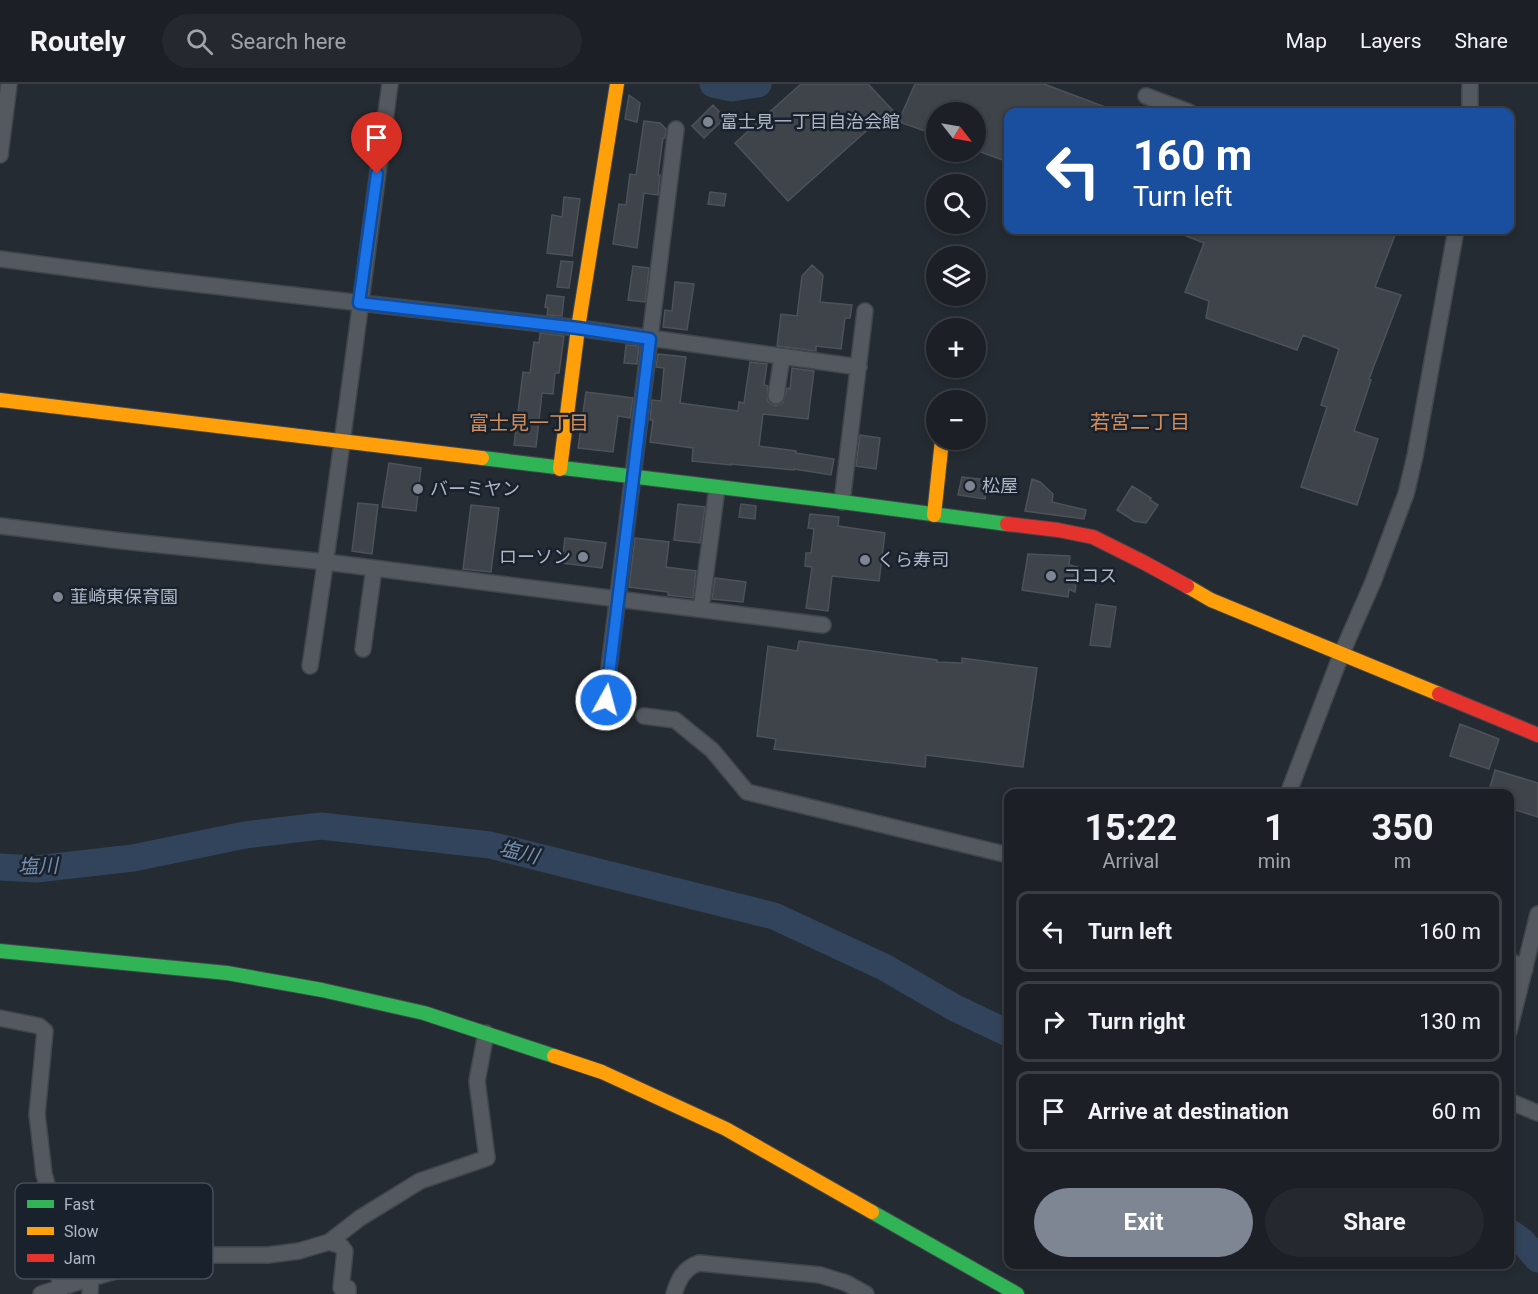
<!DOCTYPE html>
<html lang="en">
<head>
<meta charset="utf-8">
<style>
	:root { --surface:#1c2026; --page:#25282e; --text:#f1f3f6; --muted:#a0a3a7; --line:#3a3e43; --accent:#7d8692 }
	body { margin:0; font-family:Roboto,"Noto Sans JP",sans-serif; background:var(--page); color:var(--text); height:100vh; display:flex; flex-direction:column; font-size:22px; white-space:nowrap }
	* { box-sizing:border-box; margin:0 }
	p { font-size:20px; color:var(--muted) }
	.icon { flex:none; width:33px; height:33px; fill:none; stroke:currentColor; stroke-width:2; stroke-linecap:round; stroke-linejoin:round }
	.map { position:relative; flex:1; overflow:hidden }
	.details { position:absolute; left:1004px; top:705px; width:510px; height:480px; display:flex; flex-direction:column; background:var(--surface); border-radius:12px; box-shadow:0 3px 9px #0003,0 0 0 2px var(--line) }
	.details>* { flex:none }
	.guide { position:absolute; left:1004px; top:24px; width:510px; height:126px; border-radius:12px; box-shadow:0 3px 9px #0003,0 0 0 2px var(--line); background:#1a4fa0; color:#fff; overflow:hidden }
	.needle { width:39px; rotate:121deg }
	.buttons { position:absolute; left:926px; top:18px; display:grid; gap:12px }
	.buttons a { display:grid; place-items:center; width:60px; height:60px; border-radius:50%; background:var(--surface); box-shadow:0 3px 9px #0003,0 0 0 2px var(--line); font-size:30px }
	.pin { position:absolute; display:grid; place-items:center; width:51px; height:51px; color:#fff; margin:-62px -26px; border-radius:50% 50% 50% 0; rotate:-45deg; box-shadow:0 0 6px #0007 }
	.pin .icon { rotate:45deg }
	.me { position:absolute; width:66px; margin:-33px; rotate:7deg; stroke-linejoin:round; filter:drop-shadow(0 0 4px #0008) }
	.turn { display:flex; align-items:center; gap:21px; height:126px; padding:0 30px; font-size:27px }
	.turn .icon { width:78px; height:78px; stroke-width:2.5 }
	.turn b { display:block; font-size:42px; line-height:51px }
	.eta { display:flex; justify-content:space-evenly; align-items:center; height:102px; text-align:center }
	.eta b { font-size:36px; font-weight:700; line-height:42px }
	.primary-button { display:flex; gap:12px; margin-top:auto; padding:12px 30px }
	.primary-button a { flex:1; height:69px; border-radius:36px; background:var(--accent); color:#fff; font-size:24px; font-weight:700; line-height:69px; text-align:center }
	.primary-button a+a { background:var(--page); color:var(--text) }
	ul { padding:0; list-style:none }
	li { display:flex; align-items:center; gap:18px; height:81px; margin:0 12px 9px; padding:0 18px; border:3px solid var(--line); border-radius:12px }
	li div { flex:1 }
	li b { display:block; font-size:22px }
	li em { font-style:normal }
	header { display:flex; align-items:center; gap:36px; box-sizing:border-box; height:84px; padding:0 30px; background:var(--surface); border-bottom:2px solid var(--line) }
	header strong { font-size:28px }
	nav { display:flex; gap:33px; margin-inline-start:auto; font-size:21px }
	.search { width:420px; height:54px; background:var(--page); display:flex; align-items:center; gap:15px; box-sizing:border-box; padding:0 21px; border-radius:33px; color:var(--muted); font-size:22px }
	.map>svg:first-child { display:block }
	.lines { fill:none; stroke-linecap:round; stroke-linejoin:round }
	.river { stroke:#32445b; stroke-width:27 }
	.building { fill:#3f444a; stroke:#4c525a; stroke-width:1.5 }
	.street-casing { stroke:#41464b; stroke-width:18 }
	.fast-casing { stroke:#41464b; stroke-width:16 }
	.slow-casing { stroke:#41464b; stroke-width:16 }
	.jam-casing { stroke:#41464b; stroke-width:16 }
	.street { stroke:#545960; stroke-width:15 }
	.fast { stroke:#30b455; stroke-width:14 }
	.slow { stroke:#ff9f0a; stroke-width:14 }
	.jam { stroke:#e5322d; stroke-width:14 }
	.route-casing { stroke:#114b97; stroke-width:15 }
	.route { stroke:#1a73e8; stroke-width:10 }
	.poi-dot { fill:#7d8692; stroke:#19212c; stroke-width:2 }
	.labels { text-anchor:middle; stroke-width:5; stroke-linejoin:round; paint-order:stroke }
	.poi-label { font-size:18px; fill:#adb7c5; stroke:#19212c; text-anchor:start }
	.neighbourhood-label { font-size:20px; fill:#d38d5a; stroke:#19212c }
	.water-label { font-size:20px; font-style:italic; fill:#758ead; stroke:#19212c }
	.key { fill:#19212c; stroke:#454e5a; stroke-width:1.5 }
	.key-label { font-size:16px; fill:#adb7c5 }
</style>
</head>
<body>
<header>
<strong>Routely</strong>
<div class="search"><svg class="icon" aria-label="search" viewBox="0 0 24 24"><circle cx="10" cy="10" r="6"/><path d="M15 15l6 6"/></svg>Search here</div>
<nav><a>Map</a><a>Layers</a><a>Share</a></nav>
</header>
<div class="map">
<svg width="1538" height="1210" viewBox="0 0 1538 1210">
	<rect width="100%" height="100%" fill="#252b32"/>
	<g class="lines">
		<!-- river -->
		<path class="river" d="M 713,0 L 732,4 L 758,0
			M 0,783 L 36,785 L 133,774 L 245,751 L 321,742 L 490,761 L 774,832 L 884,883 L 955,924 L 1008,949
			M 1509,1148 L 1522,1157 L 1538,1175"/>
	</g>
	<!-- building -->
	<path class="building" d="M 801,0 L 868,0 L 900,34 L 915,0 L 1044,0 L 1116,27 L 1116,28 L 1008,28 L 1008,78 L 975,66 L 975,28 L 936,28 L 936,51 L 883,32 L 788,117 L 735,59 Z
		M 629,11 L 640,19 L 637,38 L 625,35 Z
		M 713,21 L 725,34 L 704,54 L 692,42 Z
		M 644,37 L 660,39 L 666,45 L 665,54 L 663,54 L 658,91 L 660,91 L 658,111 L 644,109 L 637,164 L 613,160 L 619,120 L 626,121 L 630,90 L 636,91 Z
		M 710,108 L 726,110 L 724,122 L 708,120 Z
		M 564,113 L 580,115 L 572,172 L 547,169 L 552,131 L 562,133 Z
		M 1171,146 L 1397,146 L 1375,203 L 1401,211 L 1369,295 L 1371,296 L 1354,347 L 1378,355 L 1357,421 L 1301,403 L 1327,323 L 1321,321 L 1339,265 L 1303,251 L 1297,266 L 1206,234 L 1209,217 L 1185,208 L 1204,159 Z
		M 561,177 L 573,178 L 569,204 L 557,203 Z
		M 812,181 L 822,190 L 823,192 L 820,218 L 852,221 L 850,234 L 845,234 L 841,265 L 816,262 L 816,267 L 777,262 L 781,230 L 797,232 L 802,192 Z
		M 633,182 L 649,184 L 645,218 L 628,216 Z
		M 675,198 L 694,200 L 687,246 L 663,243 L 665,226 L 672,227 Z
		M 547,211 L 564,213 L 562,232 L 547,231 L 548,224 L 545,223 Z
		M 540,249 L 564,252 L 559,289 L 555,289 L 553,310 L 542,309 L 536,363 L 514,361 L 523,288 L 530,289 L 534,258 L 539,259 Z
		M 626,261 L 639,262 L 637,280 L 624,279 Z
		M 658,270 L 686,273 L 680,319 L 738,327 L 739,318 L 744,319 L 750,278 L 767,280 L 764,301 L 768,302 L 767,315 L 769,319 L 775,322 L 783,319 L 787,304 L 790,305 L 792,284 L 814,287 L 808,335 L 763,330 L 759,362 L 796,367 L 796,369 L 834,375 L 831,391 L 794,385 L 794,386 L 731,380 L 731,381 L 692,377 L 693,364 L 650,358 L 653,336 L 650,336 L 652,316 L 661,317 L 664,284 L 656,283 Z
		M 586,308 L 633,314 L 630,334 L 618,332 L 613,368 L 578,364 Z
		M 860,351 L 880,354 L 876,385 L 856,382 Z
		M 389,379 L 421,384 L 416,427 L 382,423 Z
		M 962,393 L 987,396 L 985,415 L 958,411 Z
		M 1032,395 L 1040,398 L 1053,410 L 1052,418 L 1086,426 L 1084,435 L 1025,427 Z
		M 1132,402 L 1151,414 L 1150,416 L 1158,421 L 1146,439 L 1134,437 L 1117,426 Z
		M 358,419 L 378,421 L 372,470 L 352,467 Z
		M 678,420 L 705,423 L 700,459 L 674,456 Z
		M 741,420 L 756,422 L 755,435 L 739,433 Z
		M 471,421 L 499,424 L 491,488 L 463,485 Z
		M 810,430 L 839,433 L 838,442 L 885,449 L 879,497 L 832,492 L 828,527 L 806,524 L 812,483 L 805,482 L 806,469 L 811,469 L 814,445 L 808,444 Z
		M 565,454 L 606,459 L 602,484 L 562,479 Z
		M 635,454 L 669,458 L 666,483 L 696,487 L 693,514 L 668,511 L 668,508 L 629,503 Z
		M 1028,470 L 1070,472 L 1069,481 L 1078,483 L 1075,508 L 1069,505 L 1068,513 L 1022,506 Z
		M 715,494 L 746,498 L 743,518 L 712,515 Z
		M 1096,520 L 1116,523 L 1110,563 L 1090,561 Z
		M 799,557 L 937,576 L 937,578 L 962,579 L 962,574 L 1037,584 L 1023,683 L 926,671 L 925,683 L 774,665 L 776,655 L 757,652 L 768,562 L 797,567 Z
		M 1460,640 L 1499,655 L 1489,685 L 1450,672 Z
		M 1495,686 L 1538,699 L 1538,733 L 1509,724 L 1509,710 L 1488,710 Z"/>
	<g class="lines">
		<defs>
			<path id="street" d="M 1470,0 L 1470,28
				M 1146,12 L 1189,28
				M 0,71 L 9,0
				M 0,175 L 153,195 L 578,244 L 859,283
				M 776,312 L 782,273
				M 842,418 L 865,227
				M 0,442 L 122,457 L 326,478 L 823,541
				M 701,525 L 717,404
				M 363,565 L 374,484
				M 310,582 C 340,388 363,194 390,0
				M 605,616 L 676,45
				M 644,632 L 675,636 L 712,666 L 747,708 L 1008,771
				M 1288,710 L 1341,571 L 1373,498 L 1406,410 L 1415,372 L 1456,146
				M 1509,876 L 1525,885
				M 0,934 L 39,942 L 45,947 L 37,1030 L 44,1090 L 53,1122 L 60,1204
				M 1509,947 L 1538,830
				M 1509,1017 L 1538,1029
				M 329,1158 L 341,1162 L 345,1167 L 341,1204 L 348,1204 L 348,1210
				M 41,1210 L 91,1194 L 162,1174 L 180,1171 L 268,1171 L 299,1167 L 329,1158 L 360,1134 L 420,1097 L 487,1074 L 477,997 L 486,949
				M 90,1210 L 91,1194
				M 674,1210 C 678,1196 684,1184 699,1179 L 820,1191 L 846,1199 L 866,1210"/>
			<path id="fast" d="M 482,374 L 842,418 L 1007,440
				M 0,867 L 227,889 L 322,906 L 424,929 L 554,972
				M 872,1128 L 1017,1210"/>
			<path id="slow" d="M 0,316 L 482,374
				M 560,385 L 578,244 L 617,0
				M 934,431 L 942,356
				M 1187,502 L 1211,516 L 1439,610
				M 554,972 L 602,988 L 726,1045 L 872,1128"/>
			<path id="jam" d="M 955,316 L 956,314
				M 1007,440 L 1058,446 L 1093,453 L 1143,478 L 1187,502
				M 1439,610 L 1538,651"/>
		</defs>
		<!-- street casing -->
		<use href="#street" class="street-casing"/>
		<!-- fast casing -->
		<use href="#fast" class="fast-casing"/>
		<!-- slow casing -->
		<use href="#slow" class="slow-casing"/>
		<!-- jam casing -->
		<use href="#jam" class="jam-casing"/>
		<!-- street -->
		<use href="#street" class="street"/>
		<!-- fast -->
		<use href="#fast" class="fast"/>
		<!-- slow -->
		<use href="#slow" class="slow"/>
		<!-- jam -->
		<use href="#jam" class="jam"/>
	</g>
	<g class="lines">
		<defs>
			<path id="route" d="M 377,90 L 359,219 L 578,244 L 650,255 L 606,616"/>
		</defs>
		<!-- route casing -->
		<use href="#route" class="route-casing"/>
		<!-- route -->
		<use href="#route" class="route"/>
	</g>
	<!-- markers -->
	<g class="poi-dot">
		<circle cx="708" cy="38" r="6"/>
		<circle cx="970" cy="402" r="6"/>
		<circle cx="418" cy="405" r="6"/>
		<circle cx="583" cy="473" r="6"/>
		<circle cx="865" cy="476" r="6"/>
		<circle cx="1051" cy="492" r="6"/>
		<circle cx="58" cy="513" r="6"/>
	</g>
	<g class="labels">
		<!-- poi labels -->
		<g class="poi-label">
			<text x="720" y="44">富士見一丁目自治会館</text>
			<text x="982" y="408">松屋</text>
			<text x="430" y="411">バーミヤン</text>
			<text x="571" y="479" text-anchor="end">ローソン</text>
			<text x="877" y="482">くら寿司</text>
			<text x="1063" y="498">ココス</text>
			<text x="70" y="519">韮崎東保育園</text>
		</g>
		<!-- neighbourhood labels -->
		<g class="neighbourhood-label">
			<text x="1140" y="345">若宮二丁目</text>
			<text x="529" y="346">富士見一丁目</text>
		</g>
		<!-- water labels -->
		<g class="water-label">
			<text transform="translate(519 768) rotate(14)" y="7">塩川</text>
			<text transform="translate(38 782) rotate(-2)" y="7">塩川</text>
		</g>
	</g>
	<!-- legend -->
	<rect x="15" y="1099" width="198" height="96" rx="9" class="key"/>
	<rect x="27" y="1116" width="27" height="8" fill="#30b455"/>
	<rect x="27" y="1143" width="27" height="8" fill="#ff9f0a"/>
	<rect x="27" y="1170" width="27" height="8" fill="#e5322d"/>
	<g class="key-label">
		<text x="64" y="1126">Fast</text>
		<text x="64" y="1153">Slow</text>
		<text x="64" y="1180">Jam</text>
	</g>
</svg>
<div class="buttons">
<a><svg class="needle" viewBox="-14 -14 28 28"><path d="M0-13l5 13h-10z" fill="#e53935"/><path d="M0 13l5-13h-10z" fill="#a0a3a7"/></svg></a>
<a><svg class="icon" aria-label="search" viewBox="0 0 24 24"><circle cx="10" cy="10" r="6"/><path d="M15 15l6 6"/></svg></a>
<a><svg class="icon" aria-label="layers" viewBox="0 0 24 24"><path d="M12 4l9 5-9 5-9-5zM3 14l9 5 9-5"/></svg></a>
<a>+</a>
<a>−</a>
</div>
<div class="pin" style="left:377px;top:90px;background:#d93025"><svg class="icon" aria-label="arrive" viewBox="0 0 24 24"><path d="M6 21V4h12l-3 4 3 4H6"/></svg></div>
<svg class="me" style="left:606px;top:616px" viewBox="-20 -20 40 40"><circle r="17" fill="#1a73e8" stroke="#fff" stroke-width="3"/><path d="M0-11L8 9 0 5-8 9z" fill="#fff"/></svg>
<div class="guide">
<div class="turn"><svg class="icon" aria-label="left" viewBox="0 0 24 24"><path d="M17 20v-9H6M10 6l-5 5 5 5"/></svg><div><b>160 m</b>Turn left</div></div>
</div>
<section class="details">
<div class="eta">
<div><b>15:22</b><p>Arrival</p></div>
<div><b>1</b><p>min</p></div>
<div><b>350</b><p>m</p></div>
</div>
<ul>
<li><svg class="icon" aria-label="left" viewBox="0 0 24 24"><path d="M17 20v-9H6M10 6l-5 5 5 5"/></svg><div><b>Turn left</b></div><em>160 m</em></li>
<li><svg class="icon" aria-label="right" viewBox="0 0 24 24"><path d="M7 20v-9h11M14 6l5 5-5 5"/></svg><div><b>Turn right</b></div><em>130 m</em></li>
<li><svg class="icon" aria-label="arrive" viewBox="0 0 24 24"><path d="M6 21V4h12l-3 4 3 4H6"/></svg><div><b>Arrive at destination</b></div><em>60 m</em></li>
</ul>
<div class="primary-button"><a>Exit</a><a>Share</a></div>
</section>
</div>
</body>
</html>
